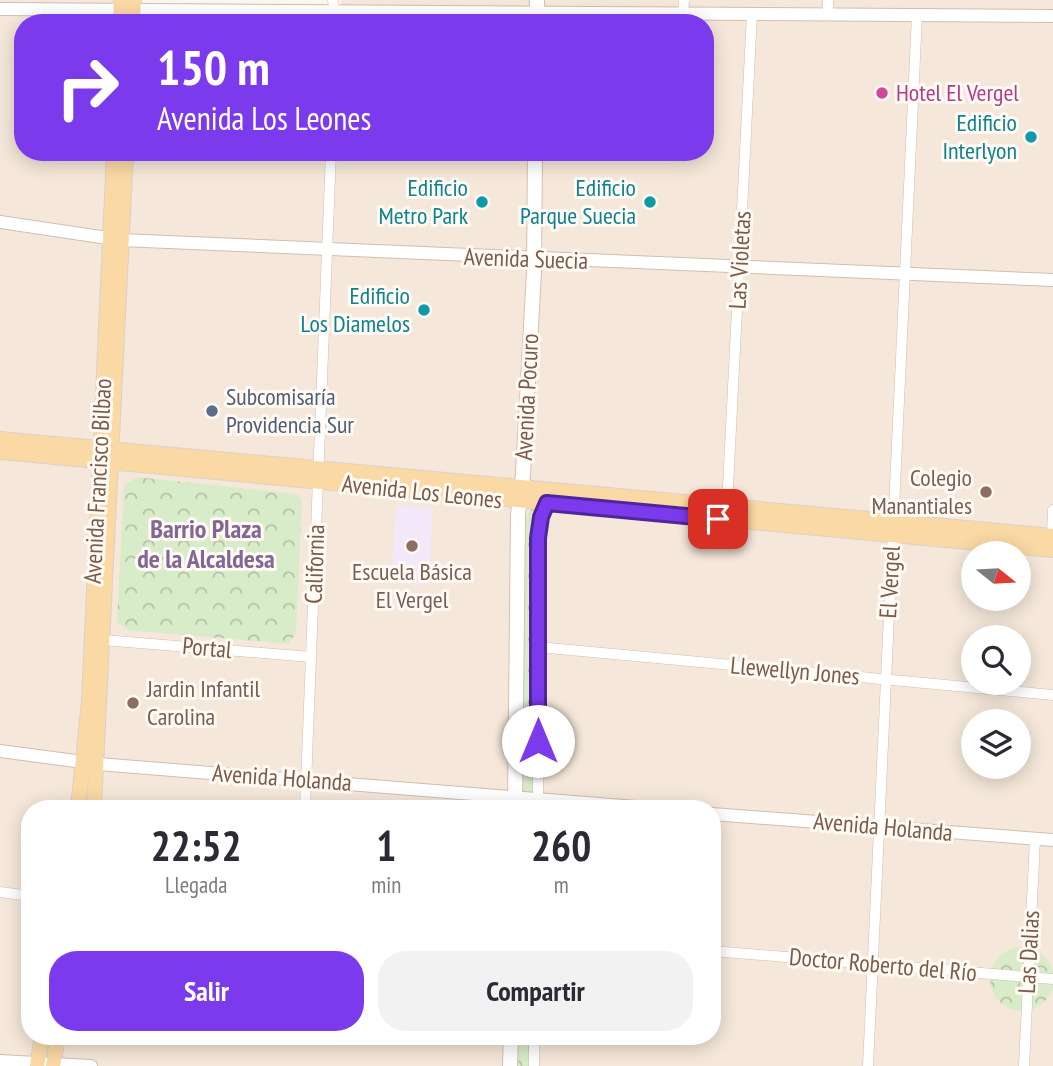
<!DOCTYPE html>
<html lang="es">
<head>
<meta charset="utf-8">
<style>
	:root { --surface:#fff; --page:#f2f2f3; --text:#2b2b33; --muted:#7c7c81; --accent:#7c3aed }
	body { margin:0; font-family:"PT Sans Narrow",sans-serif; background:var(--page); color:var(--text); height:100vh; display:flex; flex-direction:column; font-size:26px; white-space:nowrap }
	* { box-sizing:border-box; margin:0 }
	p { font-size:23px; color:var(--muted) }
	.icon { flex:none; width:38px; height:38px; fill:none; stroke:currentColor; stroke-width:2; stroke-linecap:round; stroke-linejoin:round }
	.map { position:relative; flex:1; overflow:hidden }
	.details { position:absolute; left:21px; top:800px; width:700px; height:245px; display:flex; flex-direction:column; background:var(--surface); border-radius:28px; box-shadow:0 4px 18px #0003 }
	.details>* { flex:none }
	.hud { position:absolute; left:14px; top:14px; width:700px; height:147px; border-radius:28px; box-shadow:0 4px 18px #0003; background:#7c3aed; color:#fff; overflow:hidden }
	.needle { width:46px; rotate:108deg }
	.buttons { position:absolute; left:961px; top:541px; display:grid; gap:14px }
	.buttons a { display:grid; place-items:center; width:70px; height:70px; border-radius:50%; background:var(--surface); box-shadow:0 4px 18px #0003; font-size:35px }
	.pin { position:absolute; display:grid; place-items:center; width:60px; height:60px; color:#fff; margin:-30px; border-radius:14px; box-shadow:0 4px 10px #0006 }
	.me { position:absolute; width:77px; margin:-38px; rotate:0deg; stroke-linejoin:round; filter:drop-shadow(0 0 5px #0008) }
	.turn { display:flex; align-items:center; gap:24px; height:147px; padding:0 28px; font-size:32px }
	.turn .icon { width:91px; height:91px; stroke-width:2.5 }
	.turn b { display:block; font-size:49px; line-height:60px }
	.eta { display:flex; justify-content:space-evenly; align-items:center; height:119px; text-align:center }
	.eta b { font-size:42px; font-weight:800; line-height:49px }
	.button { display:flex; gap:14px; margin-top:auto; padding:14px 28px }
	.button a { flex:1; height:80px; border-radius:28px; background:var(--accent); color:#fff; font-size:28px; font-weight:800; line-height:80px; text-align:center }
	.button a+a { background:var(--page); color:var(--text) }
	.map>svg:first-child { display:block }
	.residential { fill:#f5e8da; fill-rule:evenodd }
	.education { fill:#f3e8fa }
	.park { fill:url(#park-crowns) }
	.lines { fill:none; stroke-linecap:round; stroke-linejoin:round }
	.minor-casing { stroke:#d1beb0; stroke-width:11 }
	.tertiary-casing { stroke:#d1beb0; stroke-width:14 }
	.secondary-casing { stroke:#d6c0b0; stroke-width:16 }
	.primary-casing { stroke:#dad1cd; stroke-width:16 }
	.minor { stroke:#fff; stroke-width:10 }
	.tertiary { stroke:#fff; stroke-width:12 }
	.secondary { stroke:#fff; stroke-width:14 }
	.primary { stroke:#fbd9a5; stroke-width:14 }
	.route-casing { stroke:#51269a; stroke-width:18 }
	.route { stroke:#7c3aed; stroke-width:12 }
	.hotel-dot { fill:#d1479c; stroke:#fffaf3; stroke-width:2.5 }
	.culture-dot { fill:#0f9aa8; stroke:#fffaf3; stroke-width:2.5 }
	.service-dot { fill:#5c6f8a; stroke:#fffaf3; stroke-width:2.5 }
	.education-dot { fill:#8d6e63; stroke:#fffaf3; stroke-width:2.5 }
	.labels { text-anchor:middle; stroke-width:6; stroke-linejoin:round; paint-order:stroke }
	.hotel-label { font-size:24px; fill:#b23c85; stroke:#fffaf3; text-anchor:start }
	.culture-label { font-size:24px; fill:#0d838f; stroke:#fffaf3; text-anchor:end }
	.street-label { font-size:24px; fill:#7a5c4d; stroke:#fffaf3 }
	.service-label { font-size:24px; fill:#4e5e75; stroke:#fffaf3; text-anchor:start }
	.education-label { font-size:24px; fill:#785e54; stroke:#fffaf3; text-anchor:end }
	.neighbourhood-label { font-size:26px; font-weight:bold; fill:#846695; stroke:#fffaf3 }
</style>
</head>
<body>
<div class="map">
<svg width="1053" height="1066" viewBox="0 0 1053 1066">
	<defs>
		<pattern id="park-crowns" width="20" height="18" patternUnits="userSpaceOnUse" patternTransform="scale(1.75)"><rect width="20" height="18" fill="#d8ecc9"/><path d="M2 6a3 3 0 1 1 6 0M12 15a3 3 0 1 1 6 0" fill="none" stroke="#b4c2a5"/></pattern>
	</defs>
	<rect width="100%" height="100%" fill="#fdf6ec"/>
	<!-- residential -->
	<path class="residential" d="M 0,0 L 116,0 L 116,18 L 344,21 L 341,0 L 1053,0 L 1053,1066 L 0,1066 ZM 23,23 L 705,23 L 705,152 L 23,152 ZM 973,553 L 1018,553 L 1018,598 L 973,598 ZM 973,637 L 1018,637 L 1018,682 L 973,682 ZM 973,721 L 1018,721 L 1018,766 L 973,766 ZM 30,808 L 712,808 L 712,1036 L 30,1036 Z"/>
	<!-- education -->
	<path class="education" d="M 396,505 L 432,509 L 429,585 L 391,583 Z"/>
	<!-- park -->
	<path class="park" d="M 137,477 L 297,494 L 302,502 L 296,632 L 289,644 L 128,630 L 117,622 L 124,486 Z
		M 532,508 L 540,509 L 533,808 L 522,808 L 525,521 Z
		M990 979a32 32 0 1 1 64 0a32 32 0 1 1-64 0Z
		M 518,1036 L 530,1036 L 530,1066 L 517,1066 Z"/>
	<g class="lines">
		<defs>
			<path id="minor" d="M 333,0 L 336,23
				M 683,14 L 684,0
				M 828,15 L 828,0
				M 727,506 L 752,14
				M 1052,536 L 1053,510
				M 103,640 L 311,657
				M 538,647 L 1053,695
				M 305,808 L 331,152
				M 538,808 L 538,538 L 541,517 L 547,504
				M 0,892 L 30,896
				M 712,951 L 1053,979
				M 534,1066 L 534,1036
				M 868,1066 L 917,15
				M 1024,1066 L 1035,839"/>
			<path id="tertiary" d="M 0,9 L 1053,16
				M 0,222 L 121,240 L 1053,280
				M 0,751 L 98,764 L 649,808
				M 712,814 L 1053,840
				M 0,1061 L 91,1066"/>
			<path id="secondary" d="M 537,23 L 537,0
				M 515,808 L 518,514 L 523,474 L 534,271 L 535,152
				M 510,1066 L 511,1036"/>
			<path id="primary" d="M 120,23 L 121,0
				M 133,23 L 134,0
				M 0,439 L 1053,536
				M 0,452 L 1053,550
				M 78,808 L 89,701 L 114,152
				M 94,808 L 126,152
				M 37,1066 L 42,1036
				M 53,1066 L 58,1036"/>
		</defs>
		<!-- minor casing -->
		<use href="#minor" class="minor-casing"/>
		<!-- tertiary casing -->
		<use href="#tertiary" class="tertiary-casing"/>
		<!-- secondary casing -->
		<use href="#secondary" class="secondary-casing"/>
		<!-- primary casing -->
		<use href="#primary" class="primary-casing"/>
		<!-- minor -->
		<use href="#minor" class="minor"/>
		<!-- tertiary -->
		<use href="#tertiary" class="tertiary"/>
		<!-- secondary -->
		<use href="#secondary" class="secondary"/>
		<!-- primary -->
		<use href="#primary" class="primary"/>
	</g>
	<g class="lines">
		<defs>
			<path id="route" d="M 538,741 L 538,538 L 541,517 L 547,503 L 718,519"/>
		</defs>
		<!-- route casing -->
		<use href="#route" class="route-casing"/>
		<!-- route -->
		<use href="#route" class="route"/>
	</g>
	<!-- markers -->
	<circle class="hotel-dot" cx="882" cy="93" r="7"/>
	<g class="culture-dot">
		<circle cx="1031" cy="137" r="7"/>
		<circle cx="482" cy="202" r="7"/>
		<circle cx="650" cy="202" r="7"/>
		<circle cx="424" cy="310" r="7"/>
	</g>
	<circle class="service-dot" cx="212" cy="411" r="7"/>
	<g class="education-dot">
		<circle cx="986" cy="492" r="7"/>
		<circle cx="412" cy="546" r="7"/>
		<circle cx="133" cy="703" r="7"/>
	</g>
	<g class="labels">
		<!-- hotel labels -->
		<g class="hotel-label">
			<text x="896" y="101">Hotel El Vergel</text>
		</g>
		<!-- culture labels -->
		<g class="culture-label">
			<text x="1017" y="131">Edificio<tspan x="1017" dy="28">Interlyon</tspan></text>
			<text x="468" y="196">Edificio<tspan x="468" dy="28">Metro Park</tspan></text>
			<text x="636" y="196">Edificio<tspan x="636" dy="28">Parque Suecia</tspan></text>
			<text x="410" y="304">Edificio<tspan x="410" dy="28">Los Diamelos</tspan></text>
		</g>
		<!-- street labels -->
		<g class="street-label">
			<text transform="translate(526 259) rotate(2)" y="8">Avenida Suecia</text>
			<text transform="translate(740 260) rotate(-87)" y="8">Las Violetas</text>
			<text transform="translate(527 397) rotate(-87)" y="8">Avenida Pocuro</text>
			<text transform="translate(98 481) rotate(-87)" y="8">Avenida Francisco Bilbao</text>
			<text transform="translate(422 492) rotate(6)" y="8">Avenida Los Leones</text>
			<text transform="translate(315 564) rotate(-88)" y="8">California</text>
			<text transform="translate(890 582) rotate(-87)" y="8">El Vergel</text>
			<text transform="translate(207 648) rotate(5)" y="8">Portal</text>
			<text transform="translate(795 671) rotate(5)" y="8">Llewellyn Jones</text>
			<text transform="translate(282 778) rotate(4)" y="8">Avenida Holanda</text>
			<text transform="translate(883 827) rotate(5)" y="8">Avenida Holanda</text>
			<text transform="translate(1029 952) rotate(-87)" y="8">Las Dalias</text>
			<text transform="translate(883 965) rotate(5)" y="8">Doctor Roberto del Río</text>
		</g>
		<!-- service labels -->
		<g class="service-label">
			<text x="226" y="405">Subcomisaría<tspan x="226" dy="28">Providencia Sur</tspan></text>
		</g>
		<!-- education labels -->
		<g class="education-label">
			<text x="972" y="486">Colegio<tspan x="972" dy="28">Manantiales</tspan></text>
			<text x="412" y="580" text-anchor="middle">Escuela Básica<tspan x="412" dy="28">El Vergel</tspan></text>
			<text x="147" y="697" text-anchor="start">Jardin Infantil<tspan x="147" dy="28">Carolina</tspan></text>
		</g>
		<!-- neighbourhood labels -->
		<g class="neighbourhood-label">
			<text x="206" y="538">Barrio Plaza<tspan x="206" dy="30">de la Alcaldesa</tspan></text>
		</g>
	</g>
</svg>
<div class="buttons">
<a><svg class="needle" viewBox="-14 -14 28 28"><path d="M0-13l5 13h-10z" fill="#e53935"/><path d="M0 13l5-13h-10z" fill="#7c7c81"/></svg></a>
<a><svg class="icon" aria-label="search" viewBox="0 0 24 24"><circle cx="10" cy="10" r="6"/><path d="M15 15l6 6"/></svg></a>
<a><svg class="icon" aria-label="layers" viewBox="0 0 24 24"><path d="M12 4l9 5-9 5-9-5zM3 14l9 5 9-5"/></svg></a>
</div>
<div class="pin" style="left:718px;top:519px;background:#d93025"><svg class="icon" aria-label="arrive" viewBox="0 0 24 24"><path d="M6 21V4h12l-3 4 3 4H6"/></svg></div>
<svg class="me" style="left:538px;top:741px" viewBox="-20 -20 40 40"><circle r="19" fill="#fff"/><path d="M0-13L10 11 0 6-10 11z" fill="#7c3aed"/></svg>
<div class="hud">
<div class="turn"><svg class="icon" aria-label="right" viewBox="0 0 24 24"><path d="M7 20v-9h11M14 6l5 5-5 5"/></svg><div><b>150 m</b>Avenida Los Leones</div></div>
</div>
<section class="details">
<div class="eta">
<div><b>22:52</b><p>Llegada</p></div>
<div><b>1</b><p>min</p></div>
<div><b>260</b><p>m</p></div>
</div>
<div class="button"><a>Salir</a><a>Compartir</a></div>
</section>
</div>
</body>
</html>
